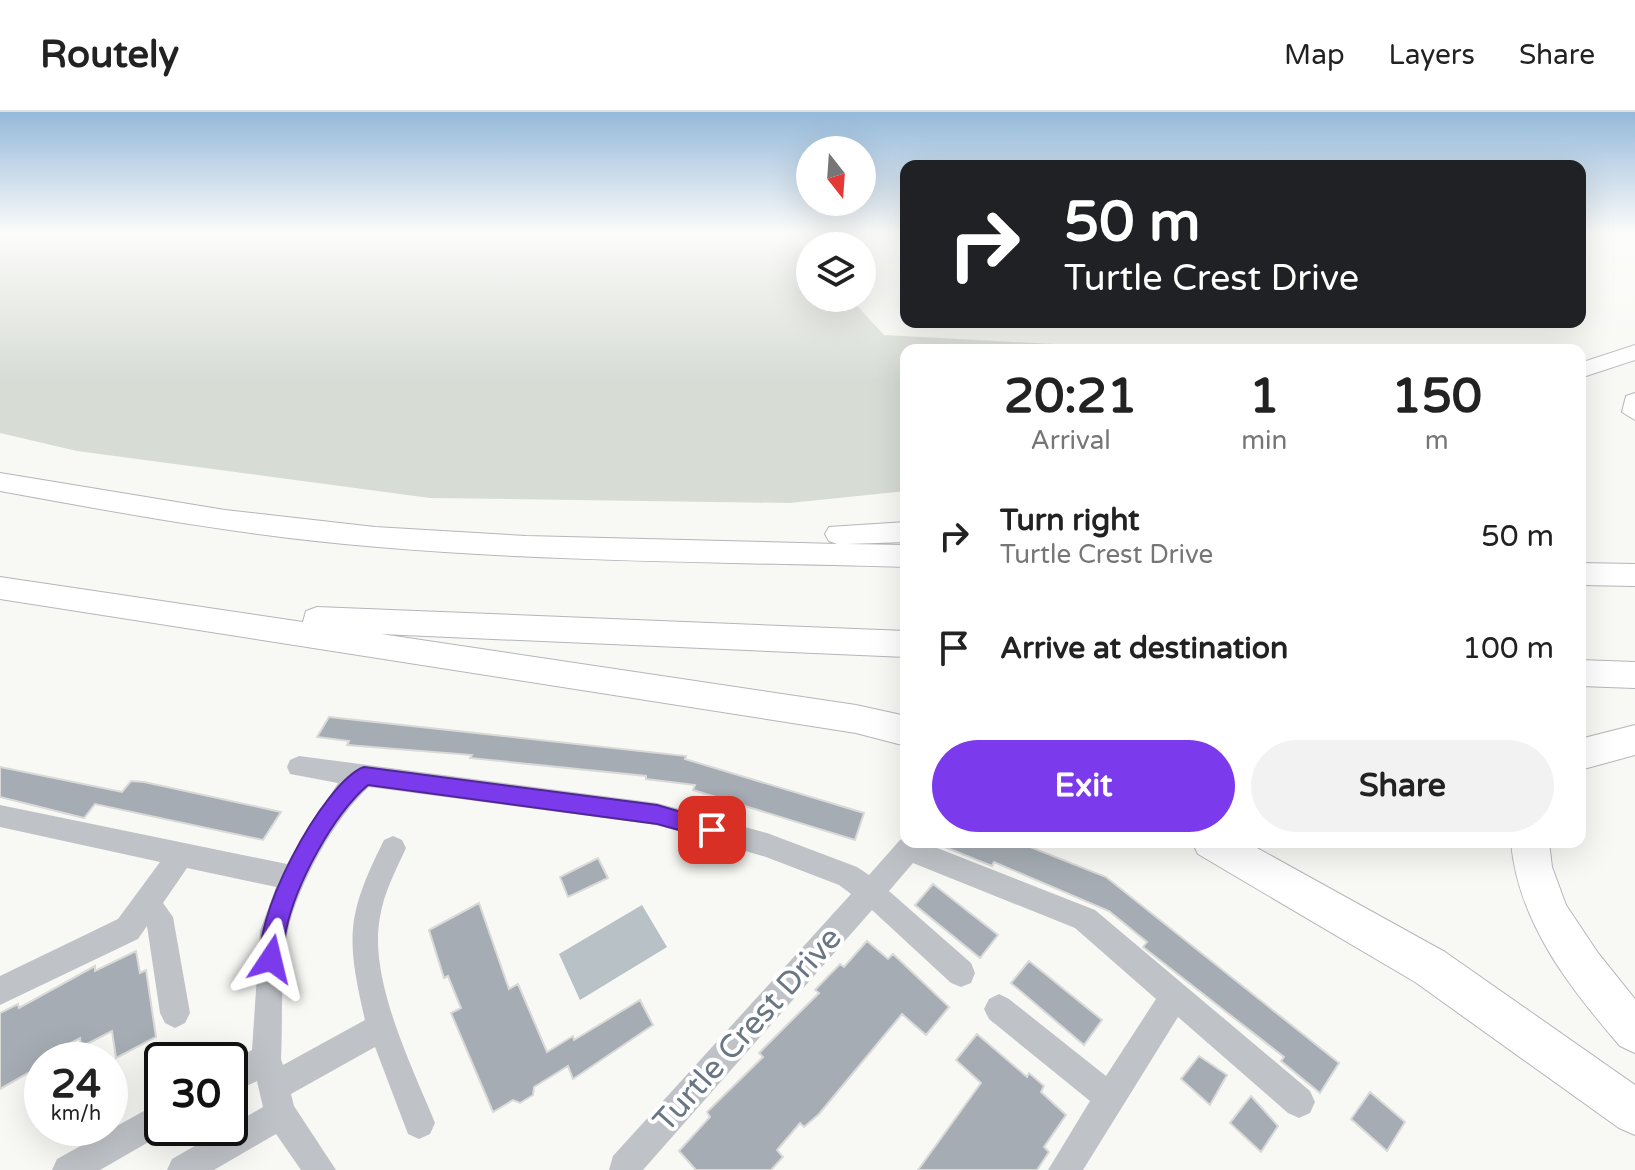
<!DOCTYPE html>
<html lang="en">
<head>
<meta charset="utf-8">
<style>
	:root { --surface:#fff; --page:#f2f2f2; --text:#222; --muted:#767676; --line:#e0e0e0; --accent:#7c3aed }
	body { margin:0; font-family:"Varela Round",sans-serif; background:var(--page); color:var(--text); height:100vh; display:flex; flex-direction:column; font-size:30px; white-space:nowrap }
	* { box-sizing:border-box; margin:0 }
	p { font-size:26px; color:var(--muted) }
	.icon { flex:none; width:44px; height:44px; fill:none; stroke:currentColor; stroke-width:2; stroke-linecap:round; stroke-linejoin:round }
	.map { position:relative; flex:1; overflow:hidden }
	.panel { position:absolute; left:900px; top:232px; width:686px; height:504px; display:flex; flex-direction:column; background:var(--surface); border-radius:16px; box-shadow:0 8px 32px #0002 }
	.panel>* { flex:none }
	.hud { position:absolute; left:900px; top:48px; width:686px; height:168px; border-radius:16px; box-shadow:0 8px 32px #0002; background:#202124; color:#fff; overflow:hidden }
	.needle { width:52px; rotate:163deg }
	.fabs { position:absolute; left:796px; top:24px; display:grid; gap:16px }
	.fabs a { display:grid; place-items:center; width:80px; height:80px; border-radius:50%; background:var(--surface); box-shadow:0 8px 32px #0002; font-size:40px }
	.speed { position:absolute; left:24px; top:930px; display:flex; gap:16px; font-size:40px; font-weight:700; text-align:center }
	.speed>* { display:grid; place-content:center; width:104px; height:104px; border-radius:50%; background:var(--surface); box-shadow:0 8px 32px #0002; line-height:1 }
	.speed small { font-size:20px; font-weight:400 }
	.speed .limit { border:4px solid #111; border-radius:12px; background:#fff; color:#111 }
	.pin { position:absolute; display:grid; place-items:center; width:68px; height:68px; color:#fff; margin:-34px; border-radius:16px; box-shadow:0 4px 12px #0006 }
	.me { position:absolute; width:88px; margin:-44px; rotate:10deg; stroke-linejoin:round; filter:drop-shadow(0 0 6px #0008) }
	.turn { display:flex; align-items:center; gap:28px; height:168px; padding:0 32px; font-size:36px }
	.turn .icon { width:104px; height:104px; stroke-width:2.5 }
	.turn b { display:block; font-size:56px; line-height:68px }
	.eta { display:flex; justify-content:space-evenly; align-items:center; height:136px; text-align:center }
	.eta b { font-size:48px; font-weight:800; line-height:56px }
	.button { display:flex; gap:16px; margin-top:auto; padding:16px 32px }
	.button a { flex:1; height:92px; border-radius:48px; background:var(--accent); color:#fff; font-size:32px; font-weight:800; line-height:92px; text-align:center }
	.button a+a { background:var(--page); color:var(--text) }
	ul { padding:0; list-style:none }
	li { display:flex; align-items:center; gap:24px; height:112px; padding:0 32px }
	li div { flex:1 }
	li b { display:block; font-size:30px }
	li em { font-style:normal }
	header { display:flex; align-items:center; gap:48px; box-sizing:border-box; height:112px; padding:0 40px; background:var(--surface); border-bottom:2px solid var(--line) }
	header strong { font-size:38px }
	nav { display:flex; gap:44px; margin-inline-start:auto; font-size:28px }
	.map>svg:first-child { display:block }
	.green { fill:#d7dcd5 }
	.water { fill:#b8c1c6 }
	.building { fill:#a5acb3; stroke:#d9d9d8; stroke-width:2 }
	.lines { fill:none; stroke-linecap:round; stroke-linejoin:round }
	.highway-casing { stroke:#b3b6ba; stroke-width:2 }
	.minor { fill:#bfc3c7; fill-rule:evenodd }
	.highway { fill:#fff; fill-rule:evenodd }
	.route { fill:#7c3aed; stroke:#51269a; stroke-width:2 }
	.labels { text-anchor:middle; stroke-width:8; stroke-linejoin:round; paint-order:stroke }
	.near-street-label { font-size:32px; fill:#697684; stroke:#fff }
</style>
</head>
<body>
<header>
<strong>Routely</strong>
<nav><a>Map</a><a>Layers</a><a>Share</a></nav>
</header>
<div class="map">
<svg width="1635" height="1058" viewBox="0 0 1635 1058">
	<rect width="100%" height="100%" fill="#f8f8f5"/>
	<!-- green -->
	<path class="green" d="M 0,121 L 791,121 L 810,141 L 810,186 L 850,186 L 884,223 L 1165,238 L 906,238 L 906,379 L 790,391 L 430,386 L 77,339 L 0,321 Z"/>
	<!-- water -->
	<path class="water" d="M 642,793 L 667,835 L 580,888 L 559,842 Z"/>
	<!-- building -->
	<path class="building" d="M 329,605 L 686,644 L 685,647 L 864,701 L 855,728 L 693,678 L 695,673 L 646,667 L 646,664 L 470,646 L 472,643 L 347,633 L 349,629 L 317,625 Z
		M 0,655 L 122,680 L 131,669 L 144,670 L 281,700 L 263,728 L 95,692 L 84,706 L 0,685 Z
		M 932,730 L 1018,730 L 1106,765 L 1339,951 L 1320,981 L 1281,949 L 1284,945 L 1143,835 L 1147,830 L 1109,799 L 994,750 L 992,754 Z
		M 598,746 L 608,766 L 568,785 L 560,765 Z
		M 933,772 L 998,823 L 980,846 L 915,793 Z
		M 479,791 L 509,877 L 518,872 L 547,940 L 573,924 L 574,928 L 640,888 L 653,913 L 573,967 L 568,954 L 534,975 L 533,983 L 520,991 L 513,988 L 493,1000 L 451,901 L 461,896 L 448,864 L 444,866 L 429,818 Z
		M 867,829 L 888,847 L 893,842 L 949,895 L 926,923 L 902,902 L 819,1002 L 804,1015 L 800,1011 L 777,1038 L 783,1045 L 771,1058 L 696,1058 L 679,1039 L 710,1005 L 707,1000 L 763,945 L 759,941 L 819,881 L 815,878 L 840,852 L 844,855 Z
		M 136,839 L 140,861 L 146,858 L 156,925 L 116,946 L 112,919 L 81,935 L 80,926 L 45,945 L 42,953 L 0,977 L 0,901 L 18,892 L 19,896 L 95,854 L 95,859 Z
		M 1029,849 L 1102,908 L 1084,933 L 1011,871 Z
		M 977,922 L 1027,965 L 1029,961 L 1044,974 L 1041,980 L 1066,1003 L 1044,1035 L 1049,1040 L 1037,1058 L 918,1058 L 981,971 L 956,948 Z
		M 1199,944 L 1227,963 L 1210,993 L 1181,967 Z
		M 1370,980 L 1405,1010 L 1387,1039 L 1351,1007 Z
		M 1251,984 L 1278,1014 L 1261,1040 L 1230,1011 Z"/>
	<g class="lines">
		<defs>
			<path id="highway" d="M 1635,233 L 1635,248 L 1580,266 L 1580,251 Z
				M 1635,281 L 1635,308 L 1622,300 L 1626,284 Z
				M 0,361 L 225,398 L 375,415 L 526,424 L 837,432 L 829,429 L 825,422 L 829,415 L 906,410 L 906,430 L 847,432 L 906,433 L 906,455 C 730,450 554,450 378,435 C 251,425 125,402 0,379 Z
				M 1580,451 L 1635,452 L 1635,474 L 1580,473 Z
				M 0,465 L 303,510 L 306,499 L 317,495 L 906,519 L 906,545 L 381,522 L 856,593 L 906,604 L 906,634 L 856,621 L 0,487 Z
				M 1580,548 L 1635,550 L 1635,576 L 1580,574 Z
				M 1635,613 L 1635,643 L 1580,658 L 1580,627 Z
				M 1192,730 L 1246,730 L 1445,840 L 1635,973 L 1635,1023 L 1619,1016 L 1415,870 L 1198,742 Z
				M 1511,730 L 1549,730 L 1552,755 L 1566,793 L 1598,841 L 1635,887 L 1635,941 L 1620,934 C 1569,875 1518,810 1511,730 Z"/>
		</defs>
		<!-- highway casing -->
		<use href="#highway" class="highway-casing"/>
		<!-- minor -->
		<path class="minor" d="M 299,644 L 657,691 L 767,721 L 857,755 L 869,763 L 900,728 L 906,726 L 906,730 L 922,730 L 1095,798 L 1310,979 L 1315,990 L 1310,1001 L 1299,1006 L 1288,1001 L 1178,905 L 1083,1058 L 1048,1058 L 1090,989 L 989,907 L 984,897 L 989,887 L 999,882 L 1009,887 L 1106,964 L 1156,887 L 1075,816 L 913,751 L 889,779 L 971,851 L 975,861 L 971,871 L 961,875 L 951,871 L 872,798 L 643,1058 L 609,1058 L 613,1044 L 851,782 L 839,773 L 766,745 L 657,713 L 369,675 C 335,705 298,773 288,818 C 280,856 283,907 281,947 L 283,953 L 365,908 C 346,826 346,804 384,728 L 393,724 L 402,728 L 406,736 C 396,758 384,780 380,805 C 368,867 412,954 435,1011 L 430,1022 L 419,1027 L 408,1022 L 375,935 L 291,982 L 294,994 L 336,1058 L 301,1058 L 276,1022 L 214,1058 L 167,1058 L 172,1047 L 263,995 L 257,969 L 230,982 L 230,950 L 252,938 L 260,819 L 276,775 L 187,756 L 163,791 L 173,805 L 190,901 L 185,911 L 175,916 L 165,911 L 160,901 L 147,814 L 138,827 L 0,893 L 0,864 L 118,807 L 160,750 L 0,715 L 0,693 L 287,752 L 338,671 L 290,662 L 287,655 L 290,648 Z
			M 162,989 L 162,1016 L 173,1016 L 100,1058 L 52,1058 L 57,1047 Z"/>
		<!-- highway -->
		<use href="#highway" class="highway"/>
	</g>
	<!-- sky -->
	<linearGradient id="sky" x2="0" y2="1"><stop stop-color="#95b9da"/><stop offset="0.45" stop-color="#fcfcfa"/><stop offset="1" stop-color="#fcfcfa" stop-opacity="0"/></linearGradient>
	<rect width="1635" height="269" fill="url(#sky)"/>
	<!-- route -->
	<path class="route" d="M 364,655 L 657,693 L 720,711 L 723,718 L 720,724 L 712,727 L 657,712 L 368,673 C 332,704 296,772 286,818 C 283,831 284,843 279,855 L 271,859 L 263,855 C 246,814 324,669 364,655 Z"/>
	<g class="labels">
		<!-- near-street labels -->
		<g class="near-street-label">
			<text transform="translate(747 917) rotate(-48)" y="11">Turtle Crest Drive</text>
		</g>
	</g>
</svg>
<div class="fabs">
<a><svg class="needle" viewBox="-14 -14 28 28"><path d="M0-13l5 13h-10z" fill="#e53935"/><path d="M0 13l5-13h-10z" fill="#767676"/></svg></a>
<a><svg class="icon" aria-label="layers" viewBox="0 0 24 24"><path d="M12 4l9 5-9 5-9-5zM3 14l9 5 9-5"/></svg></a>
</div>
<div class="speed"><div>24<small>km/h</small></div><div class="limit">30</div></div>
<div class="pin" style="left:712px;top:718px;background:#d93025"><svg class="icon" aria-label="arrive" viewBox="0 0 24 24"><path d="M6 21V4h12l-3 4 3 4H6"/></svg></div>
<svg class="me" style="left:271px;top:847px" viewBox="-20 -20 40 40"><path d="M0-17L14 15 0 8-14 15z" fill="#7c3aed" stroke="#fff" stroke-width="4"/></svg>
<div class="hud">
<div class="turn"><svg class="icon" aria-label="right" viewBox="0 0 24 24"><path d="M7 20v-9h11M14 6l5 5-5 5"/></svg><div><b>50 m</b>Turtle Crest Drive</div></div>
</div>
<section class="panel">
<div class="eta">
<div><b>20:21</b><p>Arrival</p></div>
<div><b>1</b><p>min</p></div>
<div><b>150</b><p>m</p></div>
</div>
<ul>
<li><svg class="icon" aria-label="right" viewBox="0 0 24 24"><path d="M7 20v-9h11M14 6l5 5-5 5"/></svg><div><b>Turn right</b><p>Turtle Crest Drive</p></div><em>50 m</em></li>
<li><svg class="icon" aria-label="arrive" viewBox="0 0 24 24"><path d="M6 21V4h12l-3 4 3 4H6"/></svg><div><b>Arrive at destination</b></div><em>100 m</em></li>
</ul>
<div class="button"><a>Exit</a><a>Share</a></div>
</section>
</div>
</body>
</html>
